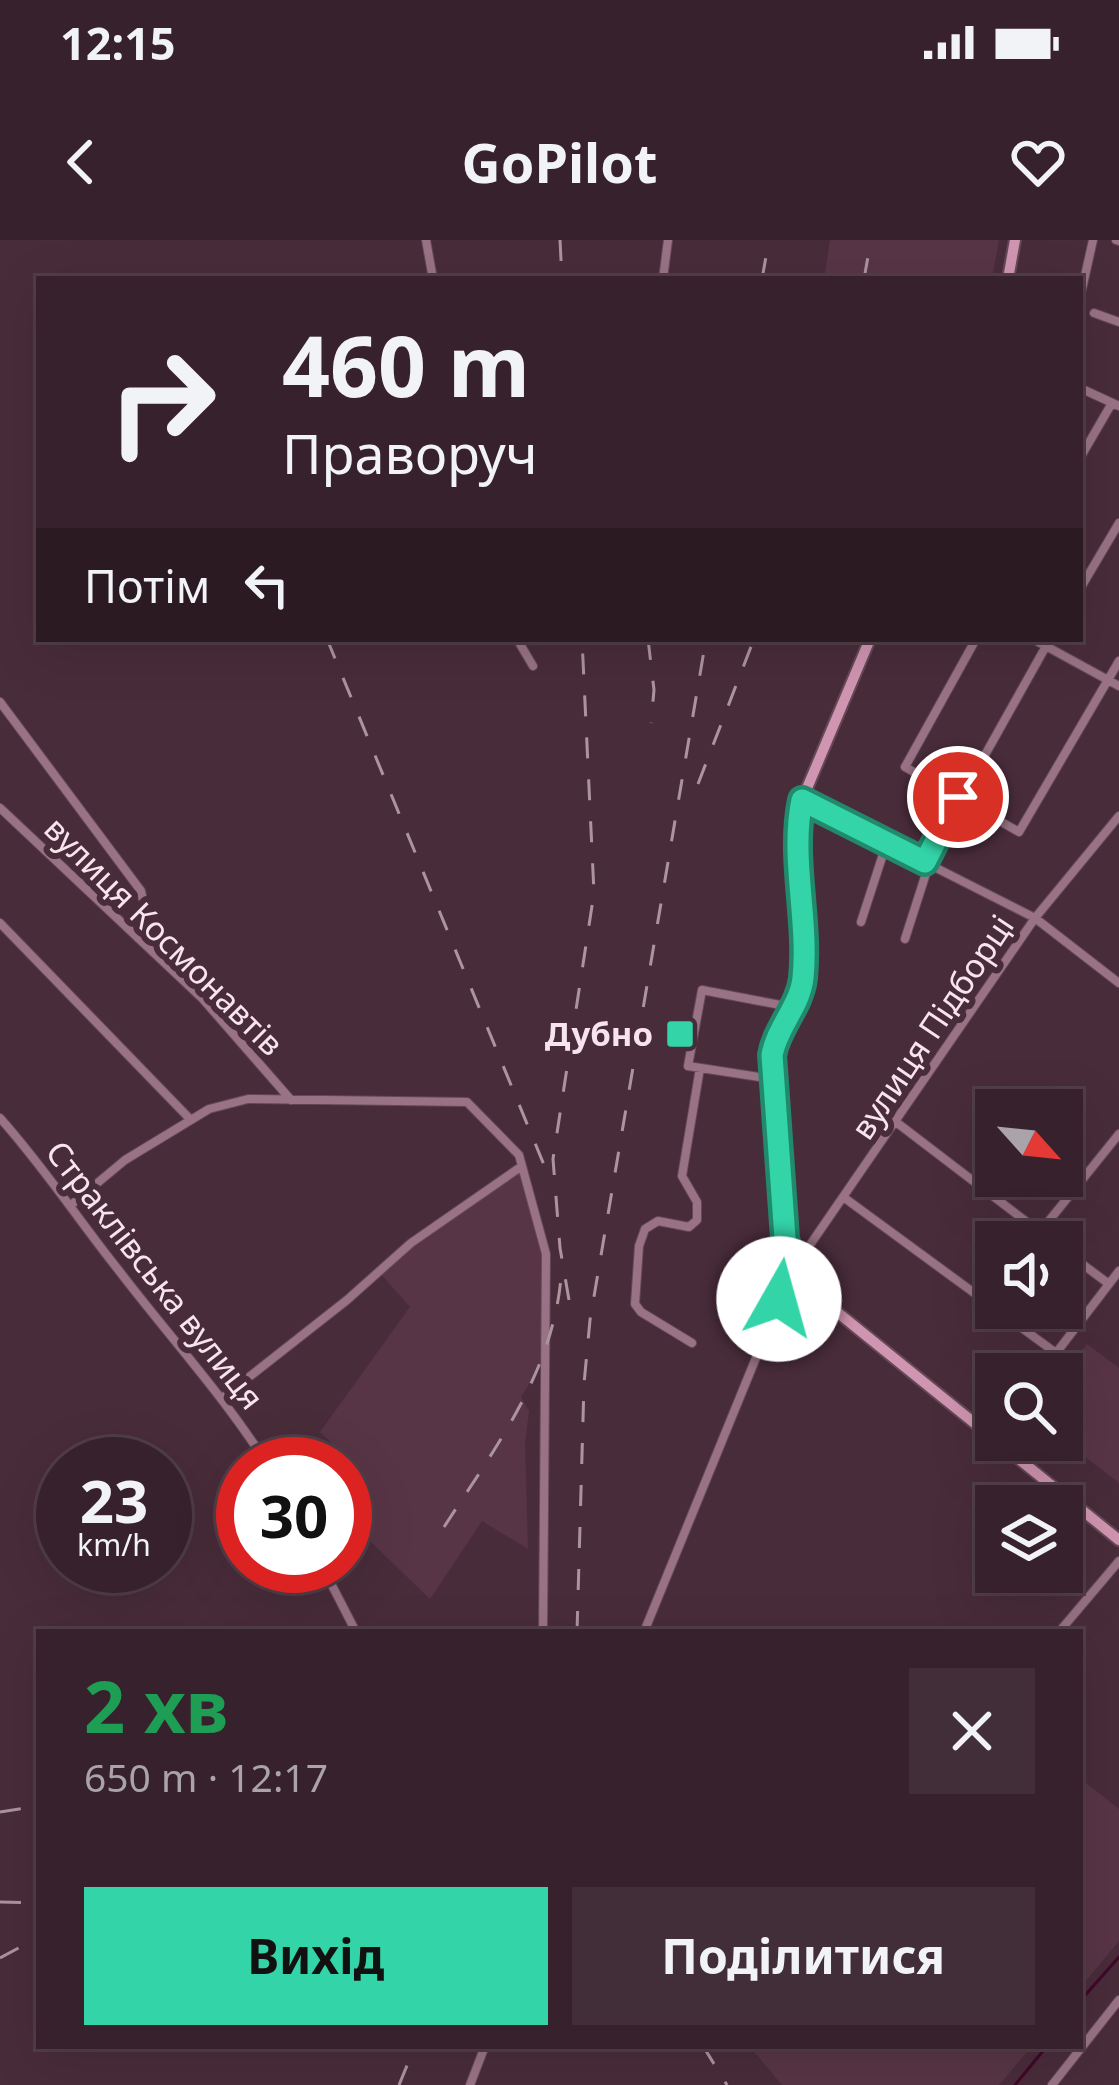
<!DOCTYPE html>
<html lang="uk">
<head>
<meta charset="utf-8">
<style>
	:root { --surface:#37212c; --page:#422e38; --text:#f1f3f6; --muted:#aaa3a9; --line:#513e48; --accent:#33d4a8 }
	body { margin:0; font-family:"Noto Sans",sans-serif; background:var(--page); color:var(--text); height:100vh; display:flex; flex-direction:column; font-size:45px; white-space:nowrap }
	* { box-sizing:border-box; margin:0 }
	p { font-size:39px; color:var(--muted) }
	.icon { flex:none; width:66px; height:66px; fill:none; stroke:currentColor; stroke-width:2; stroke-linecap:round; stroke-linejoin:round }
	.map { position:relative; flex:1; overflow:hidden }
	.panel { position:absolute; left:36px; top:1389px; width:1047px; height:420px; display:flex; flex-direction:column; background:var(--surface); border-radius:0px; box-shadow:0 12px 48px #0002,0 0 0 3px var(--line) }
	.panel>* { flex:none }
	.top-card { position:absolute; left:36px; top:36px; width:1047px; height:366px; border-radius:0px; box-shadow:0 12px 48px #0002,0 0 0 3px var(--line); background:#37212c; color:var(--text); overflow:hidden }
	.needle { width:78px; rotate:117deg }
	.controls { position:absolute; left:975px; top:849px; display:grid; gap:24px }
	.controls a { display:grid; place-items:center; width:108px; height:108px; border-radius:0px; background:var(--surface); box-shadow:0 12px 48px #0002,0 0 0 3px var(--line); font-size:60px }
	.speed { position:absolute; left:36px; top:1197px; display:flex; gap:24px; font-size:60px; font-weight:700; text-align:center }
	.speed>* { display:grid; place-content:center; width:156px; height:156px; border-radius:50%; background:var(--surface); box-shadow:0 12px 48px #0002,0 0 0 3px var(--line); line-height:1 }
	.speed small { font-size:30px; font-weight:400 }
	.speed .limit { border:18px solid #d22; background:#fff; color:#111 }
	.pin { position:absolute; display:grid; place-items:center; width:102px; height:102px; color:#fff; margin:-51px; border:6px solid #fff; border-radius:50%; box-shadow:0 3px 12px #0007 }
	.me { position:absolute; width:132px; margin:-66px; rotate:7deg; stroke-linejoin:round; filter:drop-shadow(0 0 9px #0008) }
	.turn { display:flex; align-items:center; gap:42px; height:252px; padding:0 48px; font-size:54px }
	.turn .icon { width:156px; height:156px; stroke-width:2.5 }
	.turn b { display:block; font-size:84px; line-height:102px }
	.then { display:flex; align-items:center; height:114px; padding:0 48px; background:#0003; gap:24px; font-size:45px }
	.round { display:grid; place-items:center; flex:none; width:126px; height:126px; border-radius:0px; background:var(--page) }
	.overview { display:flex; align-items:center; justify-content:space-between; height:204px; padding:0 48px }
	h1 { font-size:72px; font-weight:700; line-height:90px; color:#1e9e55 }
	.primary-button { display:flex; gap:24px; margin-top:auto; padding:24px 48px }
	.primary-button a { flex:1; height:138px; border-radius:0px; background:var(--accent); color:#111; font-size:48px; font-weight:700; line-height:138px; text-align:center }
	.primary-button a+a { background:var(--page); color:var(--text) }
	.status { display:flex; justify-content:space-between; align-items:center; height:84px; padding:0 60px; background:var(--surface); direction:ltr }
	.status svg { height:33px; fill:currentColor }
	header { display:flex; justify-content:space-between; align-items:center; height:156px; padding:0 48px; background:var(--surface); font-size:54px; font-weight:700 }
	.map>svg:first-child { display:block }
	.built { fill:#583546 }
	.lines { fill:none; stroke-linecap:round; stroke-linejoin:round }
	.stream { stroke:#410729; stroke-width:3 }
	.minor-casing { stroke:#654957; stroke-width:10 }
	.secondary-casing { stroke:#654957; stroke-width:14 }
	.minor { stroke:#997385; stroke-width:8 }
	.secondary { stroke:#d095b1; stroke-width:10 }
	.rail { stroke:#ac949f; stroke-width:3; stroke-dasharray:21 21; stroke-linecap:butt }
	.route-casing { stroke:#218a6d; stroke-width:30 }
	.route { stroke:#33d4a8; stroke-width:21 }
	.poi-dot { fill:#33d4a8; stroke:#492c3a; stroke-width:4.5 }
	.labels { text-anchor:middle; stroke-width:12; stroke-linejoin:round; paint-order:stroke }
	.street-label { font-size:33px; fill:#f8e4ed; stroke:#492c3a }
	.poi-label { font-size:33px; font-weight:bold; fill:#f8e4ed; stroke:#492c3a; text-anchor:end }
</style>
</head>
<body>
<div class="status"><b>12:15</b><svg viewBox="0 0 49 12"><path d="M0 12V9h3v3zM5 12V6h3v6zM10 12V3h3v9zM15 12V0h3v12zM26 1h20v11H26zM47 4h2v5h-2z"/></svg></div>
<header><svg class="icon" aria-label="back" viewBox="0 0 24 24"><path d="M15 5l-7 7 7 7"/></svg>GoPilot<svg class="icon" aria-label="heart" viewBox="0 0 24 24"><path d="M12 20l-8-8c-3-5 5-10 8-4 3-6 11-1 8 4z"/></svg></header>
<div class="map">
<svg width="1119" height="1845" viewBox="0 0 1119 1845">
	<rect width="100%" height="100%" fill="#492c3a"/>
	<!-- built -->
	<path class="built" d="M 830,0 L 999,0 L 992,39 L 824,39 Z
		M 522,926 L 546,1014 L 546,1117 L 521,1157 L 529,1171 L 525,1203 L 528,1309 L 482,1281 L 430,1359 L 345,1277 L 345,1250 L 358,1228 L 320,1192 L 410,1067 L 379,1032 L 411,1003 Z
		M 1087,1104 L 1119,1128 L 1119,1243 L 1062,1199 L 1062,1135 Z
		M 1080,1538 L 1119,1569 L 1119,1701 L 1080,1748 Z
		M 749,1806 L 1032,1806 L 999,1845 L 782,1845 Z"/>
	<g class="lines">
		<!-- stream -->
		<path class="stream" d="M 1080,1761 L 1119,1717
			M 1015,1845 L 1047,1806"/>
		<defs>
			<path id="minor" d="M 426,0 L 433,39
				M 1116,0 L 1119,1
				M 663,39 L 668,0
				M 1080,58 L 1093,0
				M 1094,73 L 1119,82
				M 1080,148 L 1119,166
				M 1080,218 L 1112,163
				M 1080,349 L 1119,283
				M 517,399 L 533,426
				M 976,399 L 905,527 L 1019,592 L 1119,421
				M 1033,399 L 1119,446
				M 0,462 L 141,651 L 146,674 L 138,698
				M 802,560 L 1035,678 L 1119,743
				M 0,568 L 202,758 L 291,860
				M 925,622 L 1050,399
				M 861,682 L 886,605
				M 0,683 L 189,878
				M 905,699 L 929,624
				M 772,839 L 688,826 L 702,750 L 791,767
				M 0,878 C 44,927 79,981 120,1032 C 169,1096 224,1156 267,1224
				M 896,882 L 1053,1002
				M 846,959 L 1056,1113
				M 71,965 L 125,920 L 209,869 L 248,859 L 467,862 L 519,915 L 546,1014 L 543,1392
				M 1040,992 L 1119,894
				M 1062,1009 L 1109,1044
				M 792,1031 L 1035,678 L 1119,576
				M 692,1103 L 641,1072 L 635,1064 L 639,1006 L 645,989 L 658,981 L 689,987 L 697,980 L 697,962 L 682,936 L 700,828
				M 1040,1134 L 1119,1031
				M 221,1159 L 347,1060 L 411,1003 L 522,926
				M 322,1326 L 356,1392
				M 644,1392 L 780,1059 L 796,1038
				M 1059,1392 L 1119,1321
				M 470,1845 L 485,1806
				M 1052,1845 L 1119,1760"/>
			<path id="secondary" d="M 1008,39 L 1015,0
				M 870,399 L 802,560 L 799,586 L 803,742 L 776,799 L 772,821 L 788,1016 L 796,1038 L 816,1055 L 1119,1300"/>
		</defs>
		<!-- minor casing -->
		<use href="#minor" class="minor-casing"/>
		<!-- secondary casing -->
		<use href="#secondary" class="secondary-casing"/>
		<!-- minor -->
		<use href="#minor" class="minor"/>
		<!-- secondary -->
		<use href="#secondary" class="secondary"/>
		<!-- rail -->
		<path class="rail" d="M 560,0 L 562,39
			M 762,39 L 769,0
			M 864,39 L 871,0
			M 327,399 L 549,937
			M 648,399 L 654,450 L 651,483
			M 698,544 L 754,399
			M 569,1060 L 560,1008 L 553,919 L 594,653 L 582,399
			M 444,1287 C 495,1208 552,1134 561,1038
			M 577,1392 L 584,1144 L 590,1080 L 706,399
			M 0,1572 L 39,1566
			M 0,1662 L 39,1663
			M 0,1718 L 39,1697
			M 703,1806 L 727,1845
			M 399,1845 L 415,1806"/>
	</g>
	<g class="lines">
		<defs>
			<path id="route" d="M 779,1059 L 796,1038 L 785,998 L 772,815 C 777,787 800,766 803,738 C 809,679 790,618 802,560 L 925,622 L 958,557"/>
		</defs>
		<!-- route casing -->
		<use href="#route" class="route-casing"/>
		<!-- route -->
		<use href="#route" class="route"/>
	</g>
	<!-- markers -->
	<rect class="poi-dot" x="665" y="779" width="30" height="30" rx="6"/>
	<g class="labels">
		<!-- street labels -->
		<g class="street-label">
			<text transform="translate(164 696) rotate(45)" y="12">вулиця Космонавтів</text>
			<text transform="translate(932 787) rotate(-56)" y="12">вулиця Підборці</text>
			<text transform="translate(155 1035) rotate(52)" y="12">Страклівська вулиця</text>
		</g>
		<!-- poi labels -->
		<g class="poi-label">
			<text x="653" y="806">Дубно</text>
		</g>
	</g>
</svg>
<div class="controls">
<a><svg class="needle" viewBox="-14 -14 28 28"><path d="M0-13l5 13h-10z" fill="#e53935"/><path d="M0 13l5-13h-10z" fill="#aaa3a9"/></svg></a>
<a><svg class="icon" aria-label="sound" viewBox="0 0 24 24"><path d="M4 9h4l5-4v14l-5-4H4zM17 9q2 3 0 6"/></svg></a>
<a><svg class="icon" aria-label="search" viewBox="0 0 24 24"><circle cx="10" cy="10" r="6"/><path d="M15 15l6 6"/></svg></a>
<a><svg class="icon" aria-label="layers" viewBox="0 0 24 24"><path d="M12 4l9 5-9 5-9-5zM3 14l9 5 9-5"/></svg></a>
</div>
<div class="speed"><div>23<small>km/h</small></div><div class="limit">30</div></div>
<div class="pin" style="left:958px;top:557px;background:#d93025"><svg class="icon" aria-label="arrive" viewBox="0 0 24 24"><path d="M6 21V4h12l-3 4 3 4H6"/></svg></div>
<svg class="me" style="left:779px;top:1059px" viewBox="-20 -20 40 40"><circle r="19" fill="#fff"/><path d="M0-13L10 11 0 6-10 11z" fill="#33d4a8"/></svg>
<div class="top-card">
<div class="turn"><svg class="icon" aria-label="right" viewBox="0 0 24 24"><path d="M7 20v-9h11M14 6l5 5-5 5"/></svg><div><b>460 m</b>Праворуч</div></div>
<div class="then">Потім<svg class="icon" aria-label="left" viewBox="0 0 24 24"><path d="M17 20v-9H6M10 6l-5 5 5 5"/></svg></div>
</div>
<section class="panel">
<div class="overview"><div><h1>2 хв</h1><p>650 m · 12:17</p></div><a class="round"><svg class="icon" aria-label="close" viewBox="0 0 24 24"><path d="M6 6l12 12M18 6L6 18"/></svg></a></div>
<div class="primary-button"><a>Вихід</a><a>Поділитися</a></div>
</section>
</div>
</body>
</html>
